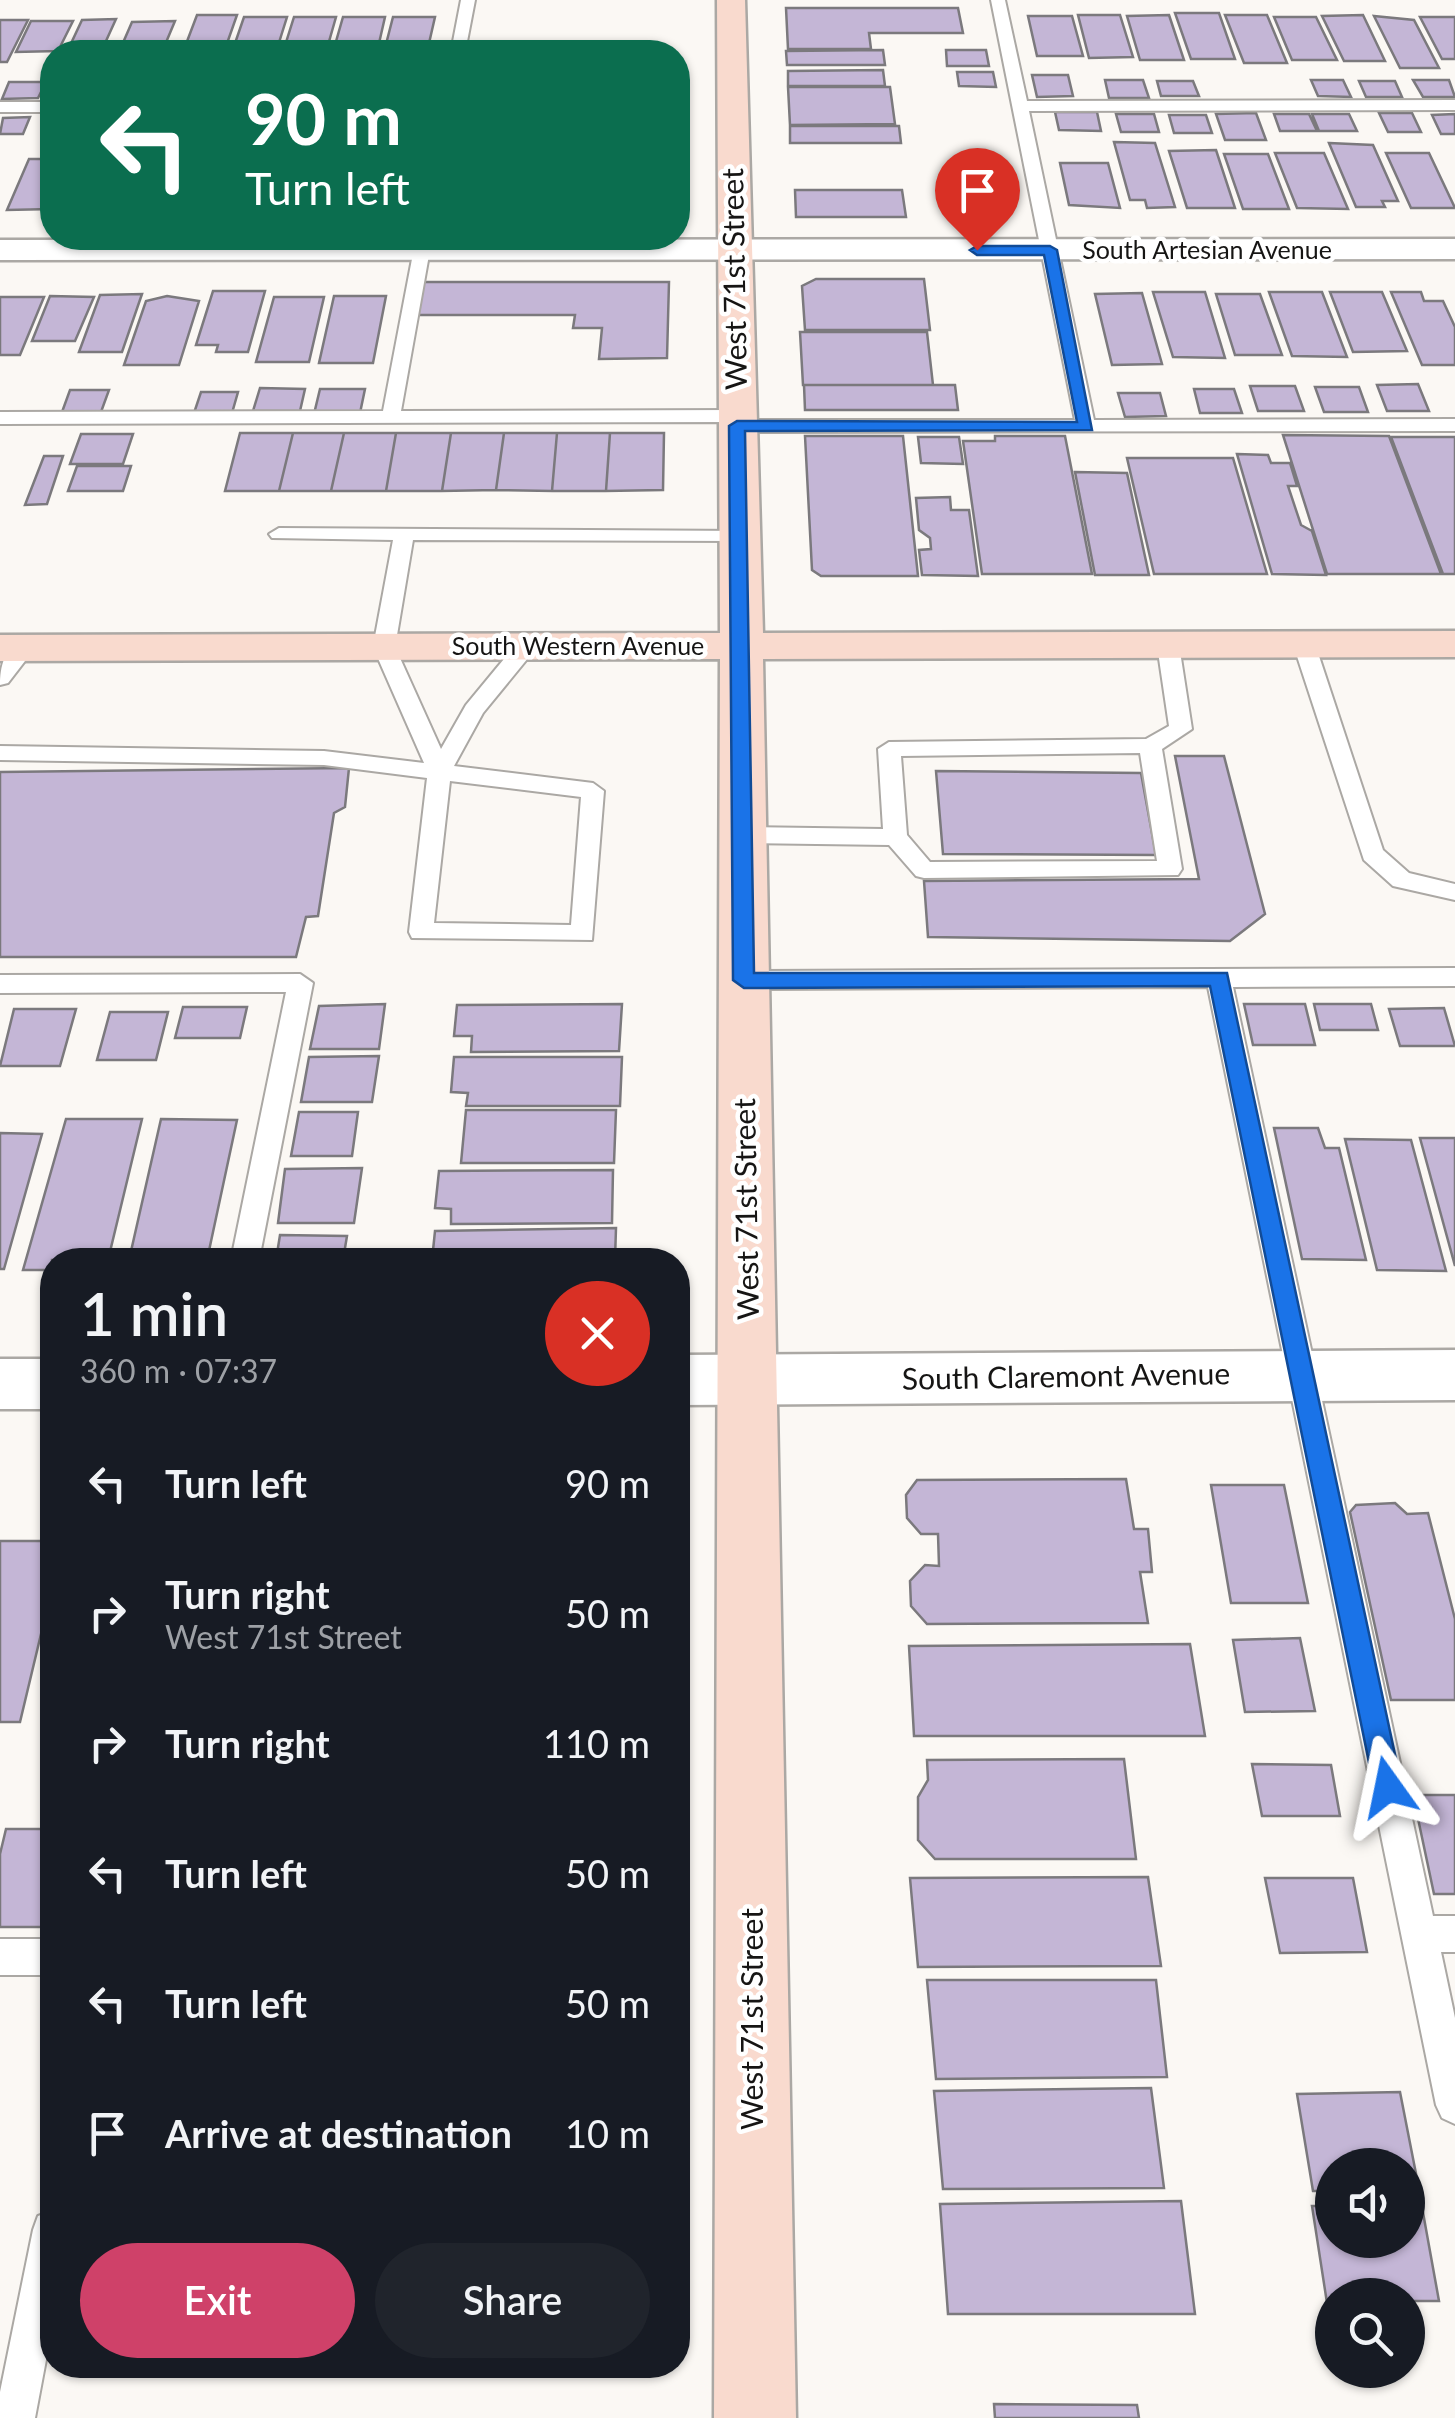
<!DOCTYPE html>
<html lang="en">
<head>
<meta charset="utf-8">
<style>
	:root { --surface:#171b24; --page:#20242c; --text:#f1f3f6; --muted:#9ea1a6; --accent:#cf4169 }
	body { margin:0; font-family:Lato,sans-serif; background:var(--page); color:var(--text); height:100vh; display:flex; flex-direction:column; font-size:38px; white-space:nowrap }
	* { box-sizing:border-box; margin:0 }
	p { font-size:32px; color:var(--muted) }
	.icon { flex:none; width:55px; height:55px; fill:none; stroke:currentColor; stroke-width:2; stroke-linecap:round; stroke-linejoin:round }
	.map { position:relative; flex:1; overflow:hidden }
	.panel { position:absolute; left:40px; top:1248px; width:650px; height:1130px; display:flex; flex-direction:column; background:var(--surface); border-radius:40px; box-shadow:0 2px 8px #0004 }
	.panel>* { flex:none }
	.top-card { position:absolute; left:40px; top:40px; width:650px; height:210px; border-radius:40px; box-shadow:0 2px 8px #0004; background:#0b6e4f; color:#fff; overflow:hidden }
	.fabs { position:absolute; left:1315px; top:2148px; display:grid; gap:20px }
	.fabs a { display:grid; place-items:center; width:110px; height:110px; border-radius:50%; background:var(--surface); box-shadow:0 2px 8px #0004; font-size:50px }
	.pin { position:absolute; display:grid; place-items:center; width:85px; height:85px; color:#fff; margin:-102px -42px; border-radius:50% 50% 50% 0; rotate:-45deg; box-shadow:0 0 10px #0007 }
	.pin .icon { rotate:45deg }
	.me { position:absolute; width:110px; margin:-55px; rotate:348deg; stroke-linejoin:round; filter:drop-shadow(0 0 8px #0008) }
	.turn { display:flex; align-items:center; gap:35px; height:210px; padding:0 40px; font-size:45px }
	.turn .icon { width:130px; height:130px; stroke-width:2.5 }
	.turn b { display:block; font-size:70px; line-height:85px }
	.round { display:grid; place-items:center; flex:none; width:105px; height:105px; border-radius:52px; background:var(--page) }
	.summary { display:flex; align-items:center; justify-content:space-between; height:170px; padding:0 40px }
	h1 { font-size:60px; font-weight:600; line-height:75px }
	.button { display:flex; gap:20px; margin-top:auto; padding:20px 40px }
	.button a { flex:1; height:115px; border-radius:60px; background:var(--accent); color:#fff; font-size:40px; font-weight:600; line-height:115px; text-align:center }
	.button a+a { background:var(--page); color:var(--text) }
	ul { padding:0; list-style:none }
	li { display:flex; align-items:center; gap:30px; height:130px; padding:0 40px }
	li div { flex:1 }
	li b { display:block; font-size:38px }
	li em { font-style:normal }
	.map>svg:first-child { display:block }
	.building { fill:#c4b6d6; stroke:#7b797d; stroke-width:2.5 }
	.lines { fill:none; stroke-linecap:round; stroke-linejoin:round }
	.service-casing { stroke:#aba8a4; stroke-width:4 }
	.minor-casing { stroke:#aba8a4; stroke-width:5 }
	.secondary-casing { stroke:#aba8a4; stroke-width:5 }
	.service { fill:#fff; fill-rule:evenodd }
	.minor { fill:#fff; fill-rule:evenodd }
	.secondary { fill:#f9dace; fill-rule:evenodd }
	.route { fill:#1a73e8; stroke:#114b97; stroke-width:2.5 }
	.labels { text-anchor:middle; stroke-width:9; stroke-linejoin:round; paint-order:stroke }
	.far-street-label { font-size:25px; fill:#161514; stroke:#fff }
	.street-label { font-size:30px; fill:#161514; stroke:#fff }
</style>
</head>
<body>
<div class="map">
<svg width="1455" height="2418" viewBox="0 0 1455 2418">
	<rect width="100%" height="100%" fill="#fbf8f4"/>
	<!-- building -->
	<path class="building" d="M 786,8 L 958,8 L 963,33 L 869,33 L 871,49 L 788,49 Z
		M 1175,13 L 1219,13 L 1235,59 L 1191,59 Z
		M 197,15 L 237,15 L 224,52 L 183,52 Z
		M 1078,15 L 1120,15 L 1133,57 L 1089,58 Z
		M 1169,15 L 1184,60 L 1140,60 L 1127,16 Z
		M 1225,15 L 1267,15 L 1287,63 L 1244,63 Z
		M 1363,15 L 1385,61 L 1344,61 L 1322,16 Z
		M 1028,16 L 1072,16 L 1083,56 L 1037,56 Z
		M 1374,16 L 1414,20 L 1439,68 L 1400,68 Z
		M 244,17 L 287,17 L 276,52 L 232,52 Z
		M 294,17 L 336,17 L 326,52 L 283,52 Z
		M 343,17 L 385,17 L 377,52 L 333,52 Z
		M 393,17 L 435,17 L 427,52 L 384,52 Z
		M 1274,17 L 1316,17 L 1337,60 L 1292,60 Z
		M 1420,17 L 1455,17 L 1455,59 L 1442,59 Z
		M 116,19 L 101,52 L 67,52 L 82,20 Z
		M 0,20 L 28,20 L 7,62 L 0,62 Z
		M 31,21 L 73,21 L 58,51 L 16,52 Z
		M 175,21 L 162,52 L 119,52 L 132,22 Z
		M 555,49 L 605,52 L 674,50 L 674,52 L 554,52 Z
		M 883,50 L 885,65 L 787,65 L 786,51 Z
		M 946,50 L 986,50 L 989,66 L 947,66 Z
		M 883,70 L 885,86 L 788,86 L 788,71 Z
		M 957,72 L 993,72 L 996,87 L 959,86 Z
		M 1032,75 L 1068,75 L 1073,96 L 1037,97 Z
		M 1105,80 L 1143,80 L 1149,98 L 1109,98 Z
		M 1311,80 L 1343,80 L 1351,97 L 1318,96 Z
		M 1413,80 L 1449,80 L 1455,97 L 1423,97 Z
		M 1157,81 L 1193,81 L 1199,96 L 1161,96 Z
		M 1359,81 L 1395,81 L 1402,97 L 1366,97 Z
		M 9,82 L 46,82 L 38,98 L 2,99 Z
		M 788,87 L 890,87 L 895,124 L 790,125 Z
		M 1055,112 L 1097,112 L 1101,131 L 1059,130 Z
		M 1256,113 L 1266,140 L 1225,140 L 1216,114 Z
		M 1379,113 L 1412,113 L 1421,132 L 1388,132 Z
		M 1116,114 L 1154,114 L 1159,132 L 1121,132 Z
		M 1274,114 L 1309,114 L 1317,131 L 1280,131 Z
		M 1312,114 L 1349,114 L 1357,131 L 1319,131 Z
		M 1455,114 L 1455,134 L 1441,134 L 1432,115 Z
		M 1169,115 L 1206,115 L 1212,133 L 1174,133 Z
		M 30,117 L 23,134 L 0,134 L 3,118 Z
		M 790,126 L 899,126 L 901,143 L 790,143 Z
		M 1114,142 L 1155,143 L 1175,207 L 1147,208 L 1145,200 L 1130,200 Z
		M 1329,143 L 1373,145 L 1398,201 L 1382,201 L 1385,207 L 1356,207 Z
		M 1216,150 L 1235,208 L 1187,208 L 1169,151 Z
		M 1275,153 L 1324,153 L 1348,209 L 1297,208 Z
		M 1386,153 L 1429,153 L 1455,208 L 1411,208 Z
		M 49,154 L 52,154 L 52,209 L 7,210 L 29,159 L 46,159 Z
		M 1224,154 L 1268,154 L 1289,209 L 1243,209 Z
		M 1060,163 L 1108,163 L 1120,208 L 1069,205 Z
		M 795,190 L 902,190 L 906,217 L 796,217 Z
		M 816,279 L 924,279 L 930,330 L 805,330 L 802,286 Z
		M 424,282 L 669,282 L 667,358 L 599,359 L 602,328 L 573,328 L 575,315 L 418,315 Z
		M 213,291 L 265,291 L 248,352 L 216,352 L 218,345 L 196,345 Z
		M 1153,292 L 1205,292 L 1225,358 L 1173,357 Z
		M 1269,292 L 1322,292 L 1347,357 L 1292,356 Z
		M 1330,292 L 1382,292 L 1407,351 L 1353,352 Z
		M 1391,292 L 1421,292 L 1424,301 L 1443,301 L 1455,327 L 1455,365 L 1422,365 Z
		M 1142,293 L 1162,364 L 1112,365 L 1095,294 Z
		M 142,294 L 122,352 L 79,352 L 100,295 Z
		M 1216,294 L 1260,294 L 1282,355 L 1235,355 Z
		M 50,296 L 94,297 L 75,341 L 32,341 Z
		M 167,296 L 199,301 L 179,365 L 124,365 L 146,301 Z
		M 334,296 L 386,296 L 373,363 L 319,363 Z
		M 0,297 L 44,297 L 20,355 L 0,355 Z
		M 274,297 L 324,297 L 309,362 L 256,362 Z
		M 800,332 L 927,332 L 933,385 L 803,385 Z
		M 1418,384 L 1429,411 L 1387,411 L 1377,385 Z
		M 804,385 L 955,385 L 958,410 L 805,410 Z
		M 1250,386 L 1295,386 L 1304,411 L 1258,411 Z
		M 1315,387 L 1359,387 L 1368,412 L 1324,412 Z
		M 260,388 L 305,389 L 300,411 L 253,411 Z
		M 320,389 L 365,389 L 360,413 L 314,414 Z
		M 1194,389 L 1234,389 L 1242,413 L 1200,413 Z
		M 70,390 L 109,390 L 101,412 L 62,412 Z
		M 201,392 L 238,392 L 232,413 L 194,413 Z
		M 1118,393 L 1160,393 L 1166,416 L 1125,417 Z
		M 240,433 L 293,433 L 279,491 L 225,491 Z
		M 293,433 L 344,433 L 331,491 L 279,491 Z
		M 344,433 L 396,433 L 386,491 L 331,491 Z
		M 396,433 L 451,433 L 442,491 L 386,491 Z
		M 451,433 L 504,433 L 496,490 L 442,491 Z
		M 504,433 L 557,433 L 552,491 L 496,490 Z
		M 557,433 L 610,433 L 606,491 L 552,491 Z
		M 610,433 L 664,433 L 663,490 L 606,491 Z
		M 81,434 L 133,434 L 123,464 L 70,464 Z
		M 1283,435 L 1389,436 L 1441,574 L 1327,574 Z
		M 805,436 L 903,436 L 918,576 L 821,576 L 812,570 Z
		M 995,436 L 1065,436 L 1092,574 L 982,574 L 963,441 L 995,441 Z
		M 918,437 L 959,437 L 963,464 L 921,463 Z
		M 1391,437 L 1455,437 L 1455,574 L 1443,574 Z
		M 1237,454 L 1268,455 L 1271,463 L 1290,463 L 1297,486 L 1288,486 L 1301,525 L 1312,531 L 1326,575 L 1272,574 Z
		M 44,456 L 63,456 L 47,504 L 25,505 Z
		M 1127,458 L 1233,458 L 1267,574 L 1154,574 Z
		M 77,466 L 131,466 L 123,491 L 68,491 Z
		M 1075,472 L 1127,473 L 1149,575 L 1095,575 Z
		M 950,497 L 951,510 L 969,510 L 978,576 L 922,575 L 919,550 L 931,549 L 930,538 L 919,530 L 916,498 Z
		M 1175,756 L 1224,756 L 1265,914 L 1230,941 L 928,937 L 924,881 L 1199,879 Z
		M 349,768 L 345,807 L 334,813 L 318,916 L 306,917 L 296,957 L 0,957 L 0,772 Z
		M 936,771 L 1141,773 L 1156,855 L 943,854 Z
		M 385,1004 L 379,1049 L 310,1049 L 319,1006 Z
		M 622,1004 L 619,1051 L 471,1052 L 472,1036 L 454,1036 L 457,1005 Z
		M 1244,1004 L 1305,1004 L 1315,1045 L 1253,1045 Z
		M 1314,1004 L 1371,1004 L 1378,1030 L 1320,1030 Z
		M 183,1007 L 247,1007 L 240,1038 L 175,1038 Z
		M 1444,1008 L 1455,1046 L 1400,1046 L 1389,1009 Z
		M 14,1009 L 76,1009 L 60,1066 L 0,1066 Z
		M 110,1012 L 168,1012 L 156,1060 L 97,1060 Z
		M 379,1056 L 372,1102 L 301,1102 L 309,1057 Z
		M 454,1057 L 622,1057 L 620,1106 L 466,1106 L 468,1093 L 451,1092 Z
		M 466,1110 L 616,1110 L 614,1163 L 461,1163 Z
		M 299,1112 L 358,1112 L 352,1156 L 291,1156 Z
		M 66,1119 L 142,1119 L 108,1260 L 52,1260 L 52,1270 L 23,1270 Z
		M 161,1119 L 237,1120 L 207,1260 L 129,1260 Z
		M 1274,1128 L 1318,1128 L 1325,1148 L 1339,1148 L 1366,1260 L 1302,1259 Z
		M 0,1133 L 42,1134 L 4,1269 L 0,1269 Z
		M 1420,1138 L 1455,1138 L 1455,1266 Z
		M 1345,1139 L 1411,1140 L 1446,1271 L 1377,1270 Z
		M 362,1168 L 354,1223 L 278,1223 L 285,1169 Z
		M 613,1170 L 612,1223 L 451,1224 L 451,1209 L 435,1208 L 439,1171 Z
		M 616,1228 L 615,1260 L 432,1260 L 435,1231 Z
		M 280,1235 L 347,1236 L 343,1260 L 276,1260 Z
		M 1126,1479 L 1134,1529 L 1148,1529 L 1152,1572 L 1140,1572 L 1148,1623 L 927,1624 L 911,1606 L 910,1581 L 925,1565 L 939,1566 L 938,1534 L 921,1534 L 907,1518 L 906,1495 L 917,1480 Z
		M 1211,1485 L 1284,1485 L 1308,1603 L 1231,1603 Z
		M 1395,1503 L 1407,1514 L 1428,1513 L 1455,1619 L 1455,1700 L 1391,1700 L 1350,1512 L 1356,1505 Z
		M 0,1541 L 52,1541 L 52,1588 L 20,1722 L 0,1722 Z
		M 1300,1638 L 1315,1711 L 1245,1712 L 1233,1640 Z
		M 1190,1644 L 1205,1736 L 914,1736 L 909,1646 Z
		M 1124,1759 L 1136,1859 L 935,1859 L 918,1840 L 918,1797 L 928,1780 L 927,1760 Z
		M 1252,1764 L 1331,1765 L 1340,1816 L 1262,1816 Z
		M 1413,1795 L 1455,1795 L 1455,1894 L 1434,1894 Z
		M 6,1829 L 52,1829 L 52,1927 L 0,1927 L 0,1854 Z
		M 1148,1877 L 1161,1966 L 918,1967 L 910,1878 Z
		M 1265,1878 L 1353,1878 L 1367,1952 L 1280,1953 Z
		M 927,1980 L 1156,1980 L 1167,2077 L 936,2079 Z
		M 1151,2088 L 1164,2188 L 943,2189 L 934,2091 Z
		M 1400,2092 L 1419,2189 L 1408,2189 L 1408,2165 L 1332,2165 L 1332,2191 L 1313,2191 L 1297,2094 Z
		M 1181,2201 L 1195,2314 L 948,2314 L 940,2204 Z
		M 1312,2206 L 1332,2206 L 1332,2240 L 1408,2240 L 1408,2207 L 1422,2207 L 1439,2301 L 1408,2301 L 1408,2295 L 1332,2295 L 1332,2303 L 1327,2303 Z
		M 300,2365 L 560,2365 L 560,2375 L 299,2376 Z
		M 994,2404 L 1137,2405 L 1139,2418 L 995,2418 Z"/>
	<g class="lines">
		<defs>
			<path id="service" d="M 461,0 L 475,0 L 465,52 L 451,52 Z
				M 991,0 L 1005,0 L 1027,101 L 1455,100 L 1455,110 L 1029,111 L 1094,420 L 1455,419 L 1455,431 L 737,432 L 727,426 L 731,422 L 0,424 L 0,412 L 383,411 L 416,238 L 432,238 L 401,411 L 736,410 L 745,416 L 742,420 L 1075,420 Z
				M 0,102 L 52,102 L 52,112 L 0,112 Z
				M 279,528 L 746,531 L 746,539 L 739,541 L 413,540 L 395,647 L 441,749 L 466,705 L 518,642 L 526,640 L 537,647 L 483,713 L 454,766 L 593,783 L 604,791 L 592,940 L 412,938 L 409,932 L 427,778 L 324,765 L 0,760 L 0,746 L 324,751 L 424,763 L 373,647 L 393,540 L 272,538 L 269,534 ZM 450,781 L 581,797 L 571,925 L 434,923 Z
				M 1304,637 L 1315,644 L 1383,850 L 1409,873 L 1455,884 L 1455,900 L 1393,886 L 1364,860 L 1293,644 Z
				M 1168,638 L 1179,645 L 1192,729 L 1162,749 L 1182,869 L 1178,875 L 924,878 L 916,876 L 889,845 L 743,843 L 731,835 L 743,827 L 883,829 L 878,749 L 889,742 L 1146,739 L 1169,726 L 1157,645 ZM 1140,753 L 1157,861 L 930,862 L 907,835 L 901,756 Z
				M 24,641 L 35,648 L 8,683 L 0,685 C 0,667 4,647 24,641 Z
				M 1455,968 L 1455,986 L 1233,987 L 1433,1916 L 1455,1916 L 1455,1952 L 1441,1952 L 1455,2018 L 1455,2124 L 1442,2118 L 1436,2105 L 1208,987 L 744,989 L 731,980 L 744,971 Z
				M 300,974 L 313,983 L 259,1260 L 231,1260 L 286,992 L 0,993 L 0,975 Z
				M 0,1939 L 52,1939 L 52,1975 L 0,1975 Z
				M 52,2211 L 52,2328 L 35,2418 L 0,2418 L 0,2392 L 33,2230 L 38,2216 Z"/>
			<path id="minor" d="M 1455,239 L 1455,259 L 0,260 L 0,240 Z
				M 1455,1350 L 1455,1400 L 678,1405 L 678,1355 Z
				M 0,1359 L 52,1359 L 52,1409 L 0,1409 Z"/>
			<path id="secondary" d="M 717,0 L 745,0 L 763,633 L 1455,631 L 1455,657 L 763,659 L 796,2418 L 714,2418 L 720,659 L 0,661 L 0,635 L 720,633 Z"/>
		</defs>
		<!-- service casing -->
		<use href="#service" class="service-casing"/>
		<!-- minor casing -->
		<use href="#minor" class="minor-casing"/>
		<!-- secondary casing -->
		<use href="#secondary" class="secondary-casing"/>
		<!-- service -->
		<use href="#service" class="service"/>
		<!-- minor -->
		<use href="#minor" class="minor"/>
		<!-- secondary -->
		<use href="#secondary" class="secondary"/>
	</g>
	<!-- route -->
	<path class="route" d="M 1050,246 L 1057,250 L 1092,430 L 745,431 L 754,973 L 1227,973 L 1402,1787 L 1398,1797 L 1388,1801 L 1378,1797 L 1374,1787 L 1210,986 L 744,988 L 733,980 L 729,426 L 737,421 L 1077,422 L 1044,255 L 977,255 L 970,250 L 977,246 Z"/>
	<g class="labels">
		<!-- far-street labels -->
		<g class="far-street-label">
			<text x="1207" y="259">South Artesian Avenue</text>
			<text x="578" y="655">South Western Avenue</text>
		</g>
		<!-- street labels -->
		<g class="street-label">
			<text transform="translate(735 279) rotate(-91)" y="10">West 71st Street</text>
			<text transform="translate(747 1209) rotate(-91)" y="10">West 71st Street</text>
			<text transform="translate(1066 1377) rotate(-1)" y="10">South Claremont Avenue</text>
			<text transform="translate(753 2019) rotate(-90)" y="10">West 71st Street</text>
		</g>
	</g>
</svg>
<div class="fabs">
<a><svg class="icon" aria-label="sound" viewBox="0 0 24 24"><path d="M4 9h4l5-4v14l-5-4H4zM17 9q2 3 0 6"/></svg></a>
<a><svg class="icon" aria-label="search" viewBox="0 0 24 24"><circle cx="10" cy="10" r="6"/><path d="M15 15l6 6"/></svg></a>
</div>
<div class="pin" style="left:977px;top:250px;background:#d93025"><svg class="icon" aria-label="arrive" viewBox="0 0 24 24"><path d="M6 21V4h12l-3 4 3 4H6"/></svg></div>
<svg class="me" style="left:1388px;top:1787px" viewBox="-20 -20 40 40"><path d="M0-17L14 15 0 8-14 15z" fill="#1a73e8" stroke="#fff" stroke-width="4"/></svg>
<div class="top-card">
<div class="turn"><svg class="icon" aria-label="left" viewBox="0 0 24 24"><path d="M17 20v-9H6M10 6l-5 5 5 5"/></svg><div><b>90 m</b>Turn left</div></div>
</div>
<section class="panel">
<div class="summary"><div><h1>1 min</h1><p>360 m · 07:37</p></div><a class="round" style="background:#d93025;color:#fff"><svg class="icon" aria-label="close" viewBox="0 0 24 24"><path d="M6 6l12 12M18 6L6 18"/></svg></a></div>
<ul>
<li><svg class="icon" aria-label="left" viewBox="0 0 24 24"><path d="M17 20v-9H6M10 6l-5 5 5 5"/></svg><div><b>Turn left</b></div><em>90 m</em></li>
<li><svg class="icon" aria-label="right" viewBox="0 0 24 24"><path d="M7 20v-9h11M14 6l5 5-5 5"/></svg><div><b>Turn right</b><p>West 71st Street</p></div><em>50 m</em></li>
<li><svg class="icon" aria-label="right" viewBox="0 0 24 24"><path d="M7 20v-9h11M14 6l5 5-5 5"/></svg><div><b>Turn right</b></div><em>110 m</em></li>
<li><svg class="icon" aria-label="left" viewBox="0 0 24 24"><path d="M17 20v-9H6M10 6l-5 5 5 5"/></svg><div><b>Turn left</b></div><em>50 m</em></li>
<li><svg class="icon" aria-label="left" viewBox="0 0 24 24"><path d="M17 20v-9H6M10 6l-5 5 5 5"/></svg><div><b>Turn left</b></div><em>50 m</em></li>
<li><svg class="icon" aria-label="arrive" viewBox="0 0 24 24"><path d="M6 21V4h12l-3 4 3 4H6"/></svg><div><b>Arrive at destination</b></div><em>10 m</em></li>
</ul>
<div class="button"><a>Exit</a><a>Share</a></div>
</section>
</div>
</body>
</html>
